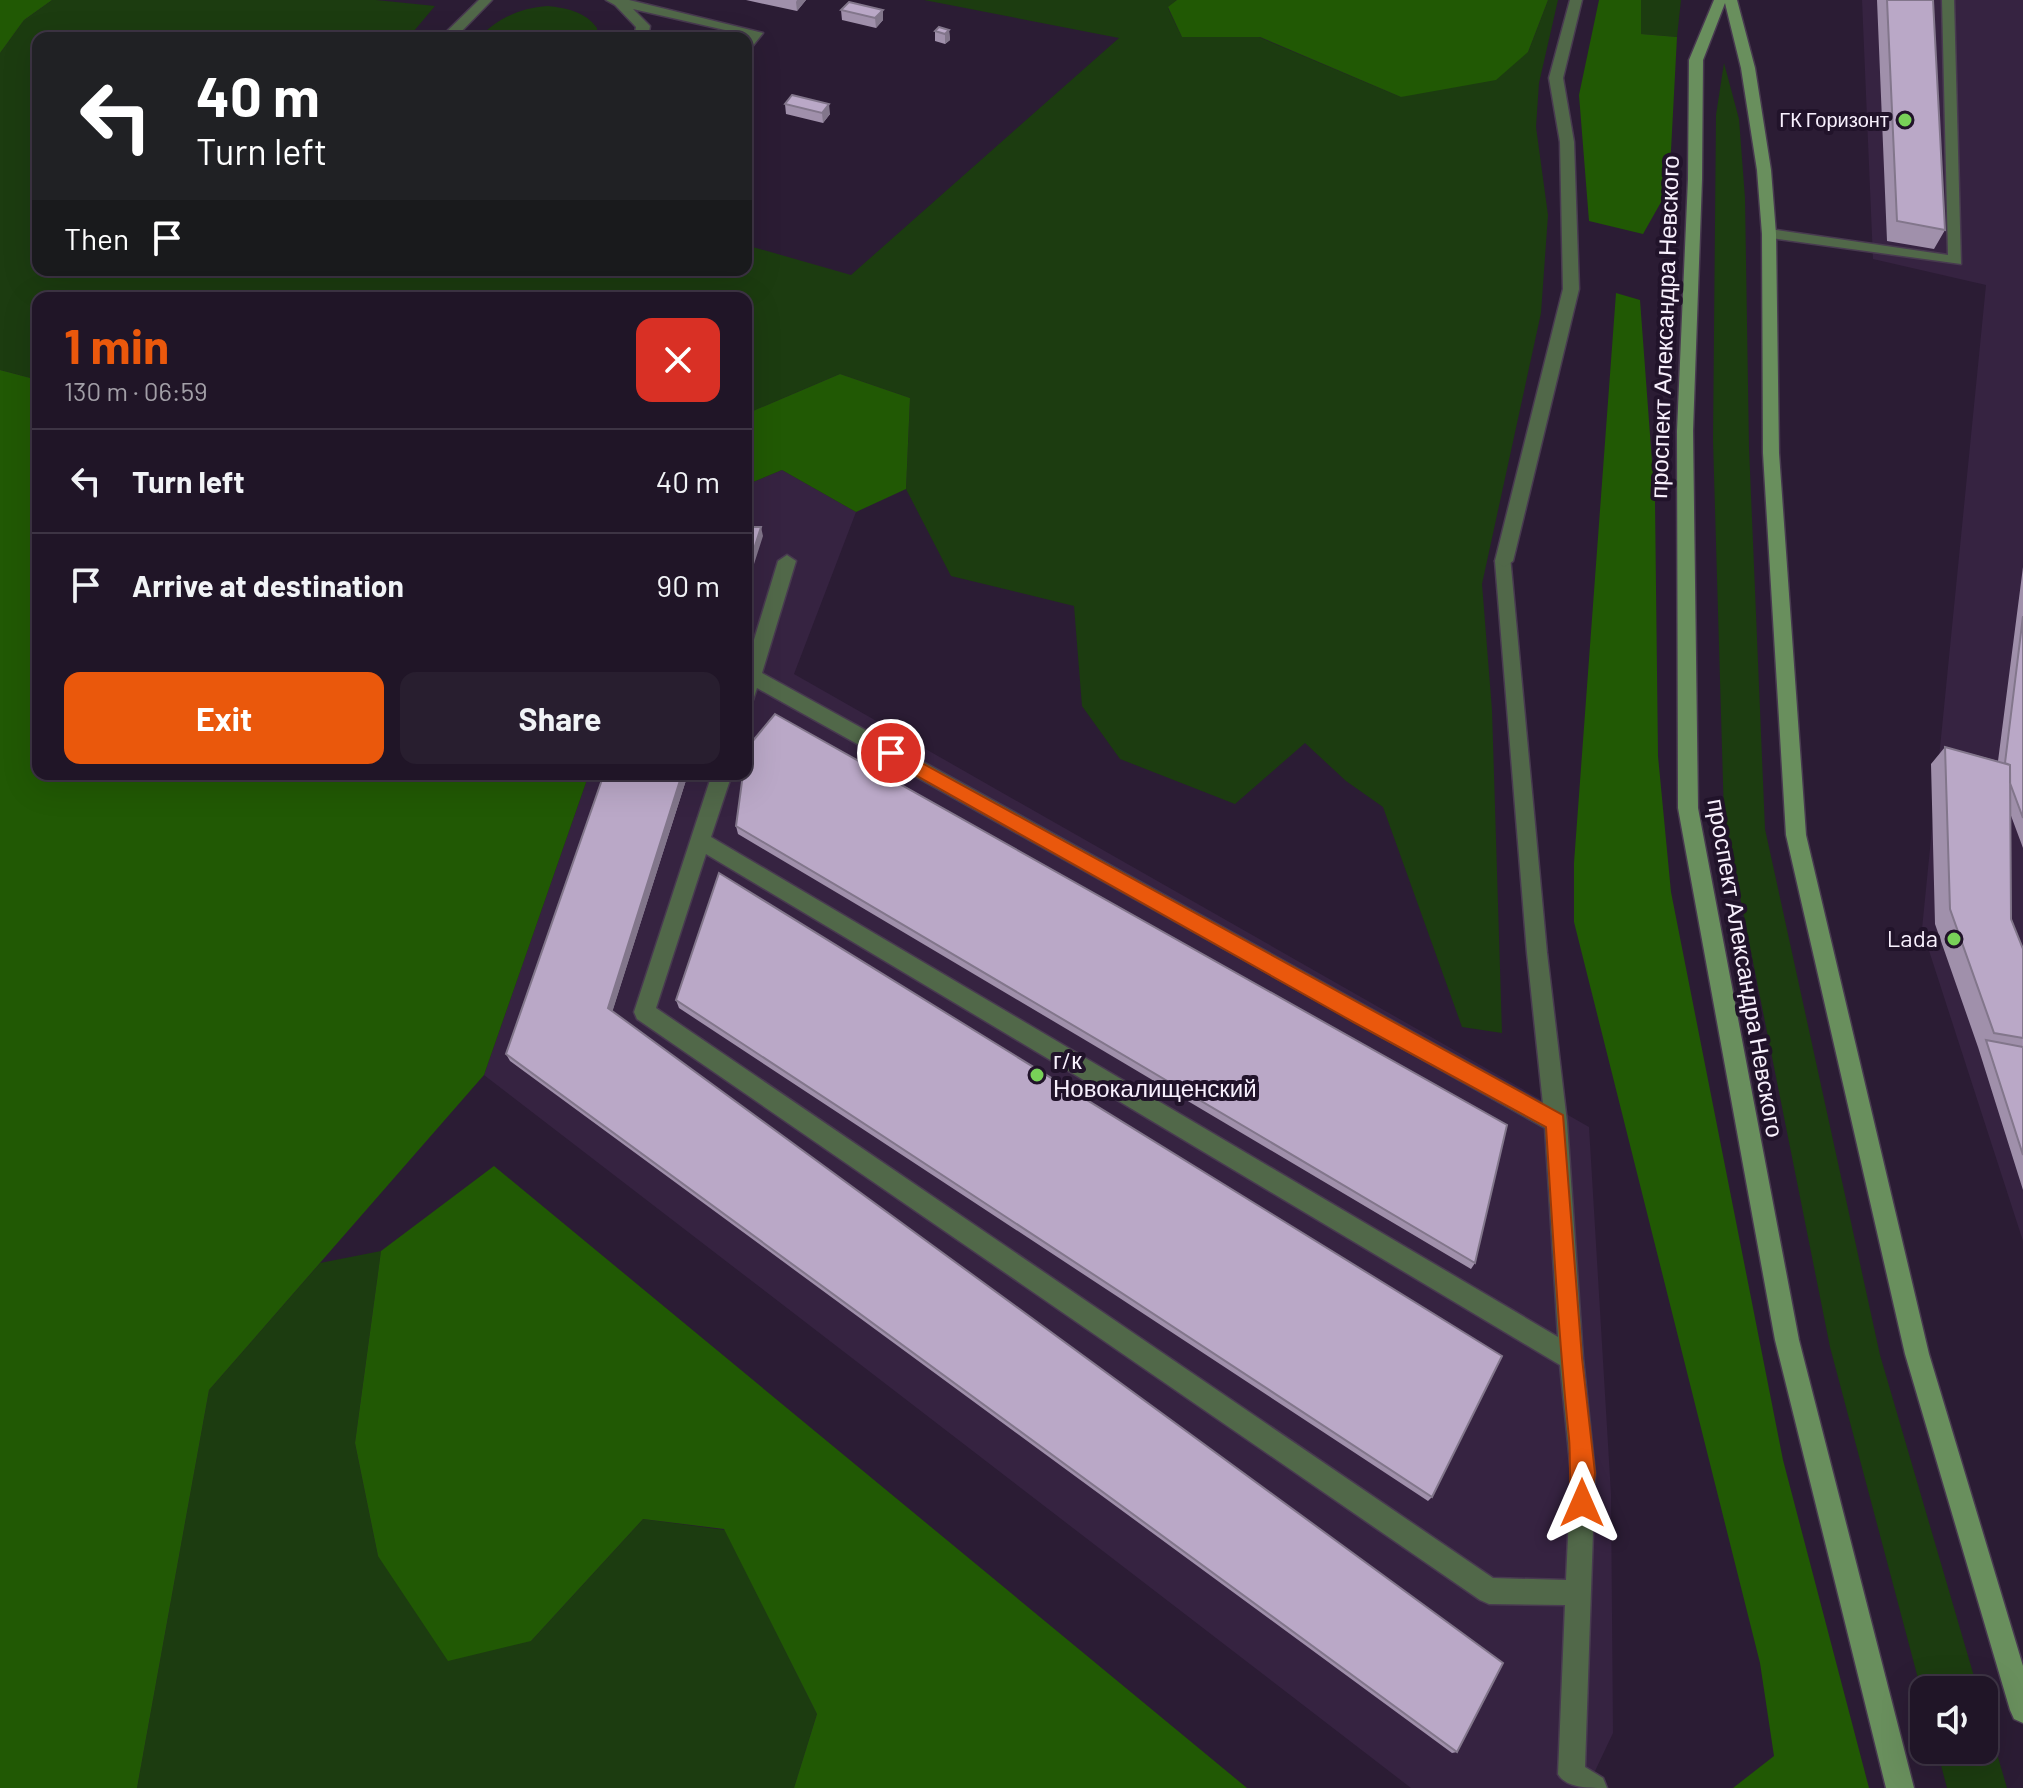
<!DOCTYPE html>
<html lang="en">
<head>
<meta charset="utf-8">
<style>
	:root { --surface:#201527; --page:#281e2f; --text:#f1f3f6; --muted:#a29fa7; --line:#3d3444; --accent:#ea580c }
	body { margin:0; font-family:Barlow,sans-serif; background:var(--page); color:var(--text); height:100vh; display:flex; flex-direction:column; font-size:30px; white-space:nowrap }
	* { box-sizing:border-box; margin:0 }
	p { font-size:26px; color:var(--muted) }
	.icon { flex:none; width:44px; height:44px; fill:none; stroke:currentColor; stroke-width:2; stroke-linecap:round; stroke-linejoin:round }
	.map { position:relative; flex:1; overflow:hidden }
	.side { position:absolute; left:32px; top:292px; width:720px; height:488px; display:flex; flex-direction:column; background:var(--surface); border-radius:16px; box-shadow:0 8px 32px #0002,0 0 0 2px var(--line) }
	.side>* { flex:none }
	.top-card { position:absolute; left:32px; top:32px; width:720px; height:244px; border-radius:16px; box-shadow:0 8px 32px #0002,0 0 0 2px var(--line); background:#202124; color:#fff; overflow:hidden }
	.fabs { position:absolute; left:1910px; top:1676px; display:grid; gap:16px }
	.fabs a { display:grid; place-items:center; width:88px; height:88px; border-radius:16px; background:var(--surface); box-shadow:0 8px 32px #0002,0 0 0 2px var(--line); font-size:40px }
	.pin { position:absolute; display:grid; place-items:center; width:68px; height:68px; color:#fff; margin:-34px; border:4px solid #fff; border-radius:50%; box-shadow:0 2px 8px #0007 }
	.me { position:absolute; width:88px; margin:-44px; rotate:0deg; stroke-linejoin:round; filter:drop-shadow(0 0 6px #0008) }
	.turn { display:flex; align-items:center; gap:28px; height:168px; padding:0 32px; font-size:36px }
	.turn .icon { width:104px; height:104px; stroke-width:2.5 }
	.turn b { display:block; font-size:56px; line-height:68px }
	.then { display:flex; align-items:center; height:76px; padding:0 32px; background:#0003; gap:16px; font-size:30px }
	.round { display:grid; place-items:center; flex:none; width:84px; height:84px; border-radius:16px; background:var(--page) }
	.headline { display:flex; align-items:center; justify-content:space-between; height:136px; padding:0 32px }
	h1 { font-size:48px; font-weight:700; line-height:60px; color:var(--accent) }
	.cta { display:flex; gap:16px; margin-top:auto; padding:16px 32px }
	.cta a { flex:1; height:92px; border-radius:16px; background:var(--accent); color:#fff; font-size:32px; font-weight:700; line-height:92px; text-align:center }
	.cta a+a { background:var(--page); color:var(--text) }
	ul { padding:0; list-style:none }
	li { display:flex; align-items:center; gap:24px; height:104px; padding:0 32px; border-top:2px solid var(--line) }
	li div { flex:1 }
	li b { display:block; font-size:30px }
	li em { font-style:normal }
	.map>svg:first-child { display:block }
	.built { fill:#362341 }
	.green { fill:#1c3c10 }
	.forest { fill:#215904 }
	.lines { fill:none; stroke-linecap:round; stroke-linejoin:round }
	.service-casing { stroke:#483a50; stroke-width:3 }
	.minor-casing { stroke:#483a50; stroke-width:3 }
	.secondary-casing { stroke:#483a50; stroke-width:3 }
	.service { fill:#516849; fill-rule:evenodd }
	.minor { fill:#516849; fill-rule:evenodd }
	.secondary { fill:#698f5d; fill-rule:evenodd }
	.wall { fill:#a090ab }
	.shaded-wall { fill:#82768b }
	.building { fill:#baa8c7; stroke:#82768b; stroke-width:2 }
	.route { fill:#ea580c; stroke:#983908; stroke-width:2 }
	.poi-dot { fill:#78d158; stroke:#21132a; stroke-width:3 }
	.labels { text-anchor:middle; stroke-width:8; stroke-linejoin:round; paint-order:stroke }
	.far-poi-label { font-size:20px; fill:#f8f0fd; stroke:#21132a; text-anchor:end }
	.street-label { font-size:24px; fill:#f8f0fd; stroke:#21132a }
	.poi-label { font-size:24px; fill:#f8f0fd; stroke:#21132a; text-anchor:end }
</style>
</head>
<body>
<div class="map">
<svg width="2023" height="1788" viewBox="0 0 2023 1788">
	<rect width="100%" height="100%" fill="#2b1c34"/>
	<!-- built -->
	<path class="built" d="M 1862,0 L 2023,0 L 2023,1241 L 1922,929 L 1986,285 L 1873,259 Z
		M 782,470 L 856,512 L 794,674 L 1589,1127 L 1611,1494 L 1613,1733 L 1587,1788 L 1411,1788 L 484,1075 L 589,774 L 611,774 L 510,1061 L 1453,1752 L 611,1016 L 688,774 L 746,774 L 746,589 L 762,536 L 746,536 L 746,485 Z"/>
	<!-- green -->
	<path class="green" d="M 52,0 L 376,0 L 435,6 L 408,38 L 38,38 L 38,270 L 746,270 L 746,245 L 851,275 L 1119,38 L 924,0 L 1177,0 L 1168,8 L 1182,37 L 1259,37 L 1401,97 L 1528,52 L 1548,0 L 1558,0 L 1539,83 L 1536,127 L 1548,215 L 1541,313 L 1482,584 L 1492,710 L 1502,1033 L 1462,1027 L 1383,807 L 1346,781 L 1305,743 L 1235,804 L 1120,759 L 1082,706 L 1074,606 L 951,576 L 906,489 L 910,398 L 840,374 L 746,414 L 746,298 L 38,298 L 38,380 L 0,370 L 0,53 L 24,20 Z
		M 1641,0 L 1681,0 L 1677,37 L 1641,34 Z
		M 548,6 C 566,8 586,12 597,28 L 597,38 L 478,38 C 499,18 519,8 548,6 Z
		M 1724,63 L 1739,119 L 1745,198 L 1749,447 L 1765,829 L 1880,1355 L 1978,1690 L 1924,1690 L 1924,1701 L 1830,1347 L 1724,817 L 1713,440 L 1716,115 Z
		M 381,1251 L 355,1443 L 378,1556 L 531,1641 L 643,1519 L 725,1530 L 817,1714 L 794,1788 L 137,1788 L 209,1390 L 320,1263 Z
		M 1984,1709 L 2007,1788 L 1947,1788 L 1937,1750 L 1984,1750 Z"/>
	<!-- forest -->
	<path class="forest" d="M 0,0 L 52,0 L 24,20 L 0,53 Z
		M 1177,0 L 1548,0 L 1528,52 L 1496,80 L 1401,97 L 1260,37 L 1182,37 L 1168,7 Z
		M 1599,0 L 1641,0 L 1641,34 L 1677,37 L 1669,188 L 1643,234 L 1589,221 L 1579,95 Z
		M 1616,293 L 1640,300 L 1655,502 L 1658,756 L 1671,892 L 1783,1460 L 1869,1788 L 1733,1788 L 1774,1756 L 1760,1663 L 1574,922 L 1574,863 Z
		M 0,370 L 38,380 L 38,774 L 589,774 L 484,1075 L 209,1390 L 137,1788 L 0,1788 Z
		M 840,374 L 910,398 L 906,489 L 856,512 L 782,470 L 746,485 L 746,414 Z
		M 494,1166 L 1247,1788 L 794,1788 L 817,1714 L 724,1529 L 643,1519 L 531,1641 L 448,1661 L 378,1556 L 355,1443 L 381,1251 Z"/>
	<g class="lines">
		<defs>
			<path id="service" d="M 479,0 L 492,0 L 455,38 L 440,38 Z
				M 606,0 L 629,0 L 763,33 L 751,48 L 746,49 L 747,35 L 633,9 L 650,26 L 648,38 L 634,38 L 636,27 L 615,5 Z
				M 1942,0 L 1954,0 L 1961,264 L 1764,237 L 1764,231 L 1769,229 L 1948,255 Z
				M 787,555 L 796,561 L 762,673 L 1543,1104 L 1527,953 L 1495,561 L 1498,556 L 1510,556 L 1547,953 L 1567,1122 L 1583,1358 L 1595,1473 L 1585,1767 L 1603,1778 L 1607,1788 C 1588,1788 1566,1788 1558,1774 L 1565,1605 L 1489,1604 L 1480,1600 L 637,1019 L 634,1012 L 712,774 L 732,774 L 711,837 L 1558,1337 L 1545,1128 L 757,688 L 753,700 L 746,702 L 746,666 L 778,561 ZM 706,854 L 1560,1365 L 1571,1473 L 1566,1580 L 1493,1578 L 656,1008 Z"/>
			<path id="minor" d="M 1570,0 L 1582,0 L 1563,78 L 1574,142 L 1579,289 L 1513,561 L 1504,567 L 1495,561 L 1563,289 L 1560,142 L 1549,78 Z"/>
			<path id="secondary" d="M 1714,0 L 1737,0 L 1755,68 L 1771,170 L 1776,234 L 1779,453 L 1806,835 L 1929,1354 L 2023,1666 L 2023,1723 L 2014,1719 L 2010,1710 L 1905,1354 L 1786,835 L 1763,453 L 1762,234 L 1757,170 L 1741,68 L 1725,3 L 1703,60 L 1702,179 L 1693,431 L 1698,808 L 1799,1340 L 1914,1788 L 1886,1788 L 1775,1340 L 1678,808 L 1677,431 L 1688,179 L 1689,60 Z"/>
		</defs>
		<!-- service casing -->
		<use href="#service" class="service-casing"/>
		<!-- minor casing -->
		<use href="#minor" class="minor-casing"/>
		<!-- secondary casing -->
		<use href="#secondary" class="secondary-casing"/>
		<!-- service -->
		<use href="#service" class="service"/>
		<!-- minor -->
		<use href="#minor" class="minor"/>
		<!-- secondary -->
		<use href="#secondary" class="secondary"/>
	</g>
	<!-- wall -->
	<path class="wall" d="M 746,0 L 806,0 L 797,11 Z
		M 1877,0 L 1933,0 L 1945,230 L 1934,249 L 1887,241 Z
		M 841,10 L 883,20 L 876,28 L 842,20 Z
		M 949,30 L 950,40 L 945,44 L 935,41 L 935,31 Z
		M 785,104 L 830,114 L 823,123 L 786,114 Z
		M 2023,567 L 2023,848 L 2010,813 L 2011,919 L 2023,949 L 2023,1190 L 1978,1047 L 1935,924 L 1931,764 L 1945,747 L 1998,761 Z
		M 604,774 L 688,774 L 612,1012 L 1457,1752 L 1452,1753 L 510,1061 L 506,1054 Z
		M 736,826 L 1475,1263 L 1471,1269 L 738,834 Z
		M 676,1000 L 1432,1497 L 1428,1501 L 679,1008 Z"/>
	<!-- shaded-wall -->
	<path class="shaded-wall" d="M 797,0 L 806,0 L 797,11 L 796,2 Z
		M 883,10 L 883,20 L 876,28 L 875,18 Z
		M 949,30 L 950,40 L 945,44 L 945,34 Z
		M 829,104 L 830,114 L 823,123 L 822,113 Z
		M 761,527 L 763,536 L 746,589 L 746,574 Z
		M 682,774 L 688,774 L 611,1016 L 608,1008 Z"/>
	<!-- building -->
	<path class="building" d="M 1887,0 L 1933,0 L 1945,230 L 1897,221 Z
		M 849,2 L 883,10 L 875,18 L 841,10 Z
		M 939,27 L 949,30 L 945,34 L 935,31 Z
		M 792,95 L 829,104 L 822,113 L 785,104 Z
		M 746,527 L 761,527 L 746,574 Z
		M 2023,616 L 2023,818 L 2010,783 L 2010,765 L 2005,763 Z
		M 775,714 L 1507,1125 L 1475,1263 L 736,826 L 743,774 L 746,774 L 747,748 Z
		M 1945,747 L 2010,765 L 2011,919 L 2023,949 L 2023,1038 L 1994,1033 L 1950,909 Z
		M 604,774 L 682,774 L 608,1008 L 1503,1663 L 1457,1752 L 506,1054 Z
		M 719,873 L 1502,1356 L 1432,1497 L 676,1000 Z
		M 1986,1040 L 2023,1047 L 2023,1155 Z"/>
	<!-- route -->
	<path class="route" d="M 891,746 L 1563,1115 L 1582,1358 L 1595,1473 L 1590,1511 L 1582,1514 L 1574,1511 C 1568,1496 1571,1457 1569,1438 C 1558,1335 1553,1231 1546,1127 L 1355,1023 L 885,758 L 882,753 Z"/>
	<!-- markers -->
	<g class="poi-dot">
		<circle cx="1905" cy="120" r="8"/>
		<circle cx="1954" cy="939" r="8"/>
		<circle cx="1037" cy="1075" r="8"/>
	</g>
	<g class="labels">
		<!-- far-poi labels -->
		<g class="far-poi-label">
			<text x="1889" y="127">ГК Горизонт</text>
		</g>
		<!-- street labels -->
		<g class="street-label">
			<text transform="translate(1665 327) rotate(-88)" y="8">проспект Александра Невского</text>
			<text transform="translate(1745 968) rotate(80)" y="8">проспект Александра Невского</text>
		</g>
		<!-- poi labels -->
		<g class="poi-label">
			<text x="1938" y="947">Lada</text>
			<text x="1053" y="1069" text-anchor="start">г/к<tspan x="1053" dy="28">Новокалищенский</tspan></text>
		</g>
	</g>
</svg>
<div class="fabs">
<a><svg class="icon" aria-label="sound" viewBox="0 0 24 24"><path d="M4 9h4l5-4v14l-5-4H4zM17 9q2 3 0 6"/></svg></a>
</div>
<div class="pin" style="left:891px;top:753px;background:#d93025"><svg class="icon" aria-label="arrive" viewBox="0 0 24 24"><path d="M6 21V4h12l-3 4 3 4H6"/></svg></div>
<svg class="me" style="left:1582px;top:1503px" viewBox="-20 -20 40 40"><path d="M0-17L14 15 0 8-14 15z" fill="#ea580c" stroke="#fff" stroke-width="4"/></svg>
<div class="top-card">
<div class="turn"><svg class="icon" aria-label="left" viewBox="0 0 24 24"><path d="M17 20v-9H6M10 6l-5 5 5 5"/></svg><div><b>40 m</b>Turn left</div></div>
<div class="then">Then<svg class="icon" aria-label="arrive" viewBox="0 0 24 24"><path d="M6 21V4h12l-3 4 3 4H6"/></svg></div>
</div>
<section class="side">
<div class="headline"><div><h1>1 min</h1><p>130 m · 06:59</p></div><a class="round" style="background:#d93025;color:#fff"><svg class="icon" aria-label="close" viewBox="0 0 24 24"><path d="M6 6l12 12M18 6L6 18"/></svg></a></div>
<ul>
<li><svg class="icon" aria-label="left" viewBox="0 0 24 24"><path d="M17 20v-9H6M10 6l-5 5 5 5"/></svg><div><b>Turn left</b></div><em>40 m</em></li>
<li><svg class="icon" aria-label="arrive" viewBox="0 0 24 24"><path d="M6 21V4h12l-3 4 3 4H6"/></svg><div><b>Arrive at destination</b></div><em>90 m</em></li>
</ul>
<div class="cta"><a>Exit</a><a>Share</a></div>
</section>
</div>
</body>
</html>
